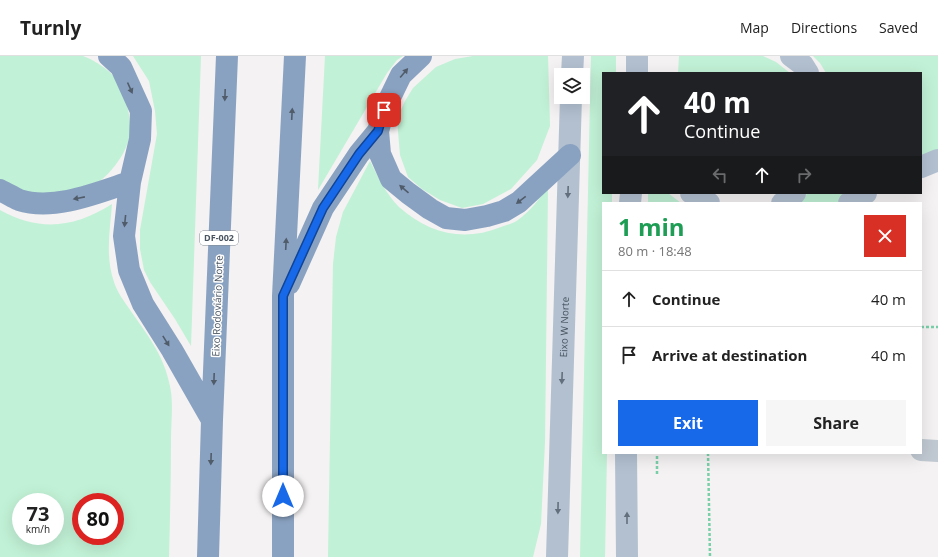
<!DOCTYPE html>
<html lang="en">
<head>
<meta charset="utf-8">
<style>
	:root { --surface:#fff; --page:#f6f6f6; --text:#222; --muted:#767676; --line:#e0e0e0; --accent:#1769e9 }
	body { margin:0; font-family:"Open Sans",sans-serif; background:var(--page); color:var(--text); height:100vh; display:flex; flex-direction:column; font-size:15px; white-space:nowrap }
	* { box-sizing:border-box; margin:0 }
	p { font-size:13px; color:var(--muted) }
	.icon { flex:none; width:22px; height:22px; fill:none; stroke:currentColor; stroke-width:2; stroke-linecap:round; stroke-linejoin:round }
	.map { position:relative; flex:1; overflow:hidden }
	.sheet { position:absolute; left:602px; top:146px; width:320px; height:252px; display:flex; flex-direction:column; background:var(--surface); border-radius:0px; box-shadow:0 4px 16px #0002 }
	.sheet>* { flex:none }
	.banner { position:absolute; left:602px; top:16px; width:320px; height:122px; border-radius:0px; box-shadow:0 4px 16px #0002; background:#202124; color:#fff; overflow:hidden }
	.tools { position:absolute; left:554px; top:12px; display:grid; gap:8px }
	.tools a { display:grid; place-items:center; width:36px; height:36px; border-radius:0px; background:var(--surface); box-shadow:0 4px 16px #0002; font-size:20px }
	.speed { position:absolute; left:12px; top:437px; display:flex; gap:8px; font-size:20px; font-weight:700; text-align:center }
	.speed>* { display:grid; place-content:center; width:52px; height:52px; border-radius:50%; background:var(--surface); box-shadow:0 4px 16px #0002; line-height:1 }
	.speed small { font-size:10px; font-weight:400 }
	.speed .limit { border:6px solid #d22; background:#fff; color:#111 }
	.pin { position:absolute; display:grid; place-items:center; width:34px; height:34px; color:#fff; margin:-17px; border-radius:8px; box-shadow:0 2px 6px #0006 }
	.me { position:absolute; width:44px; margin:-22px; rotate:0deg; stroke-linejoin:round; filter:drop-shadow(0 0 3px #0008) }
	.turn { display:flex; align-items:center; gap:14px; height:84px; padding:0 16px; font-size:18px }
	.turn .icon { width:52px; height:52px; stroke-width:2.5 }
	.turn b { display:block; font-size:28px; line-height:34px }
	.lanes { display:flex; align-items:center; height:38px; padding:0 16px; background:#0003; justify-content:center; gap:20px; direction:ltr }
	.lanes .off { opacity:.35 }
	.round { display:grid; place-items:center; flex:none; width:42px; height:42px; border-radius:0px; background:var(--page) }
	.headline { display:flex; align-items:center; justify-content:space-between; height:68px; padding:0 16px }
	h1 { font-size:24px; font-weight:700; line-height:30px; color:#1e9e55 }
	.button { display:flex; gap:8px; margin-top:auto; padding:8px 16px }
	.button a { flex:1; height:46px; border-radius:0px; background:var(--accent); color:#fff; font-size:16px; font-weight:700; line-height:46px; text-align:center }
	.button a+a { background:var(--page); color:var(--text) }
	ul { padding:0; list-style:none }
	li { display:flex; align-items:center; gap:12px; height:56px; padding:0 16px; border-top:1px solid var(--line) }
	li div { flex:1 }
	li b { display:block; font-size:15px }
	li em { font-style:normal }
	header { display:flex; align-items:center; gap:24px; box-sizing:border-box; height:56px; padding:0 20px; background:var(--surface); border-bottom:1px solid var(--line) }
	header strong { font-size:19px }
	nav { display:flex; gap:22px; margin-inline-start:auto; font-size:14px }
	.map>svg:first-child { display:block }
	.green { fill:#c1f1d6; fill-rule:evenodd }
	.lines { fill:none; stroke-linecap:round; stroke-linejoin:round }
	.path { stroke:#78d0a9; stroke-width:2.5; stroke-dasharray:3 2; stroke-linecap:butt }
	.street { stroke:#c0c8d1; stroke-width:22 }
	.primary { stroke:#b2c0d0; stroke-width:22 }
	.highway { stroke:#8aa2c1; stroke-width:22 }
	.oneway { fill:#505c6a }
	.oneway2 { fill:#636f7c }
	.route-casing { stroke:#0f4497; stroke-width:10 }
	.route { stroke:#1769e9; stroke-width:7 }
	.labels { text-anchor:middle; stroke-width:3; stroke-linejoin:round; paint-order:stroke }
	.shield { fill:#fff; stroke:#808790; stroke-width:1 }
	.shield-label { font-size:9px; font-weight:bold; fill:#495460 }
	.street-label { font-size:10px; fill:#495460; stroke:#fff }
</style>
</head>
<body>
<header>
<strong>Turnly</strong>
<nav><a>Map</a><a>Directions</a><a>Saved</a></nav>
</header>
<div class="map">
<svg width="938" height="501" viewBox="0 0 938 501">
	<rect width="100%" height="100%" fill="#f4f2f2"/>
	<!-- green -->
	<path class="green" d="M 0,0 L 83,0 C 92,3 110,14 115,22 C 126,38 134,67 128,86 C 121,107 102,127 82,137 C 76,139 40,140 33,139 C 26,138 8,127 0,124 Z
		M 133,0 L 201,0 L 191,290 L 175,263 L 150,226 L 144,214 L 140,193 L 140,174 L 157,78 L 155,55 L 149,25 Z
		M 325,0 L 403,0 L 397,4 L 387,17 L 318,134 Z
		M 473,0 L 548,0 L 550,70 L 537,104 L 511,133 L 483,148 L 462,152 L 440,144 L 422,133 L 408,121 L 400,99 L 397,63 L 405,45 L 413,32 L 436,11 L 455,3 Z
		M 591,0 L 616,0 L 616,17 L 603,17 L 603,137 L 612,137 L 612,147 L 603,147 L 603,397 L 607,397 L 605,501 L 580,501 Z
		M 679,0 L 763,0 L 776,6 L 790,17 L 678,17 Z
		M 813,0 L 938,0 L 938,95 L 921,104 L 921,17 L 826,17 L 820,7 Z
		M 370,105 C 378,121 386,138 399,151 C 429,178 464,186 501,171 C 506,169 513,168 518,164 C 530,155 540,143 548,130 L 545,386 L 541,468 L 533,501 L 328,501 L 333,208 L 336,181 L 343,156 Z
		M 648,137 L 668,137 L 681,147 L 648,147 Z
		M 808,137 L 857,137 L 838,147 L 797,147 Z
		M 112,148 C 110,174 105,200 114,226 C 117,236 124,245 130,254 C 146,277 163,298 169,326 C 174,344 171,364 171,383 C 171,422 170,462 169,501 L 0,501 L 0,154 C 40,176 74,172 112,148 ZM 21,446 L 55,446 L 55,480 L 21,480 ZM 81,446 L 115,446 L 115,480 L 81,480 Z"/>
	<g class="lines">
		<!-- path -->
		<path class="path" d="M 921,271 L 938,271
			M 708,397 L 710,501
			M 657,418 L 657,397"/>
		<!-- street -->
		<path class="street" d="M 921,394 L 938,395"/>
		<!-- primary -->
		<g class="primary">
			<path d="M 791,0 L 803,9 L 808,17"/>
			<path d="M 637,17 L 637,0"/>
			<path d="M 572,19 L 573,0"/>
			<path d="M 921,111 L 938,104"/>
			<path d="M 691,137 L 709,147"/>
			<path d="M 630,147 L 631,137"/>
			<path d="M 782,147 L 789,144 L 795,137"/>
			<path d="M 849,147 L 866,137"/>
			<path d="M 626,397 L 627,501"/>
			<path id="s1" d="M 557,501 L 571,41"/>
		</g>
		<!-- highway -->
		<path class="highway" d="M 109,0 L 121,11 L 141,55 L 140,83 L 130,126 L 124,180 L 129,214 L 143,248 L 172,294 L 212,364
			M 421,0 L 401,19 L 384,54 L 378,75 L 380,98 L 391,123 L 408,137 L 430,153 L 446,162 L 465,164 L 487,160 L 504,155 L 519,146 L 570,99
			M 0,134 C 6,137 13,141 19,144 C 54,155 97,137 130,126
			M 289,228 L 323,152 L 359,98 L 378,75
			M 208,501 L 212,364 L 227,0
			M 283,501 L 283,240 L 295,0"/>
	</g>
	<!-- one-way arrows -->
	<defs><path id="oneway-solid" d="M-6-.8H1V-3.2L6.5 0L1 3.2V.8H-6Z"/></defs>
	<g class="oneway">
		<use href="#oneway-solid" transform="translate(404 17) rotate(-50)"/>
		<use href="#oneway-solid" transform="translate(130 32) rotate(66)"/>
		<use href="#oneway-solid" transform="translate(225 39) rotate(92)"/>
		<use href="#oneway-solid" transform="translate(292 58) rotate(-87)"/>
		<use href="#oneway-solid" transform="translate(404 133) rotate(-139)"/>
		<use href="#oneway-solid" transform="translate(79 142) rotate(169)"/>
		<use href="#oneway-solid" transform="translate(521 144) rotate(142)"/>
		<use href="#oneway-solid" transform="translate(125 165) rotate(96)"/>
		<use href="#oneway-solid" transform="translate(286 188) rotate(-87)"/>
		<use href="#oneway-solid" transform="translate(166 285) rotate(58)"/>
		<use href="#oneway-solid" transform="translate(214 323) rotate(92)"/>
		<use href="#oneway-solid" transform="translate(211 403) rotate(92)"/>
	</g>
	<g class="oneway2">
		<use href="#oneway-solid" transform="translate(568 136) rotate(92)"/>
		<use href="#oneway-solid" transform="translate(562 322) rotate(92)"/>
		<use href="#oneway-solid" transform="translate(558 452) rotate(91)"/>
		<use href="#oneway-solid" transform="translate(627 462) rotate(-90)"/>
	</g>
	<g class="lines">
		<defs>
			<path id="route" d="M 283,440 L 283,240 L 323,152 L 359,98 L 378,75 L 384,54"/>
		</defs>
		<!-- route casing -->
		<use href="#route" class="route-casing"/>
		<!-- route -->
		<use href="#route" class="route"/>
	</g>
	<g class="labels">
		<!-- shield labels -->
		<rect class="shield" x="200" y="175" width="38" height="14" rx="3"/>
		<g class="shield-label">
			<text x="219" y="185">DF-002</text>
		</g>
		<!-- street labels -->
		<g class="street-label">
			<text transform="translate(217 250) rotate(-88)" y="4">Eixo Rodoviário Norte</text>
			<text dy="4" stroke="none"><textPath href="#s1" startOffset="230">Eixo W Norte</textPath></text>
		</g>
	</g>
</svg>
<div class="tools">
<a><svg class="icon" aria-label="layers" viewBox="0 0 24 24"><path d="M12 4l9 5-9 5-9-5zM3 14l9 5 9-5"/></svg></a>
</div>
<div class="speed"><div>73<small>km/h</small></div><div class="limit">80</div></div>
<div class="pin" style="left:384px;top:54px;background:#d93025"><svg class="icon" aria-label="arrive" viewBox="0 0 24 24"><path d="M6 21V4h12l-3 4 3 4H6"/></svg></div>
<svg class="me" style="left:283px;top:440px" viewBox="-20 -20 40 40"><circle r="19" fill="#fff"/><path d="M0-13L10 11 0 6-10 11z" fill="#1769e9"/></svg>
<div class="banner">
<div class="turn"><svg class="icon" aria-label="ahead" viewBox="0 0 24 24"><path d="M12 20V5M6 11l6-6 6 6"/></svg><div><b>40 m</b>Continue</div></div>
<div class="lanes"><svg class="icon off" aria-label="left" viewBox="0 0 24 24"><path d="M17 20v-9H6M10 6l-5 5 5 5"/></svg><svg class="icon" aria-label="ahead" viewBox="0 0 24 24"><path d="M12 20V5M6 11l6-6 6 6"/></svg><svg class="icon off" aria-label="right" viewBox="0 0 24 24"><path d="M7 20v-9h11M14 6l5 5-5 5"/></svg></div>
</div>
<section class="sheet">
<div class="headline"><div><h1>1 min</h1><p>80 m · 18:48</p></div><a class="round" style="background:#d93025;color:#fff"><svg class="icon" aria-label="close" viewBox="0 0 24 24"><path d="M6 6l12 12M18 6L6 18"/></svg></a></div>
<ul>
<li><svg class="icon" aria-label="ahead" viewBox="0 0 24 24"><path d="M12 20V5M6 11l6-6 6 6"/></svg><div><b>Continue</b></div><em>40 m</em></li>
<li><svg class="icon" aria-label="arrive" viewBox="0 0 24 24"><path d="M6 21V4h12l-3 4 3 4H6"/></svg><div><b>Arrive at destination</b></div><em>40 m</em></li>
</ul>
<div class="button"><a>Exit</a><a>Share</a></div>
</section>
</div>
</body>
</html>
